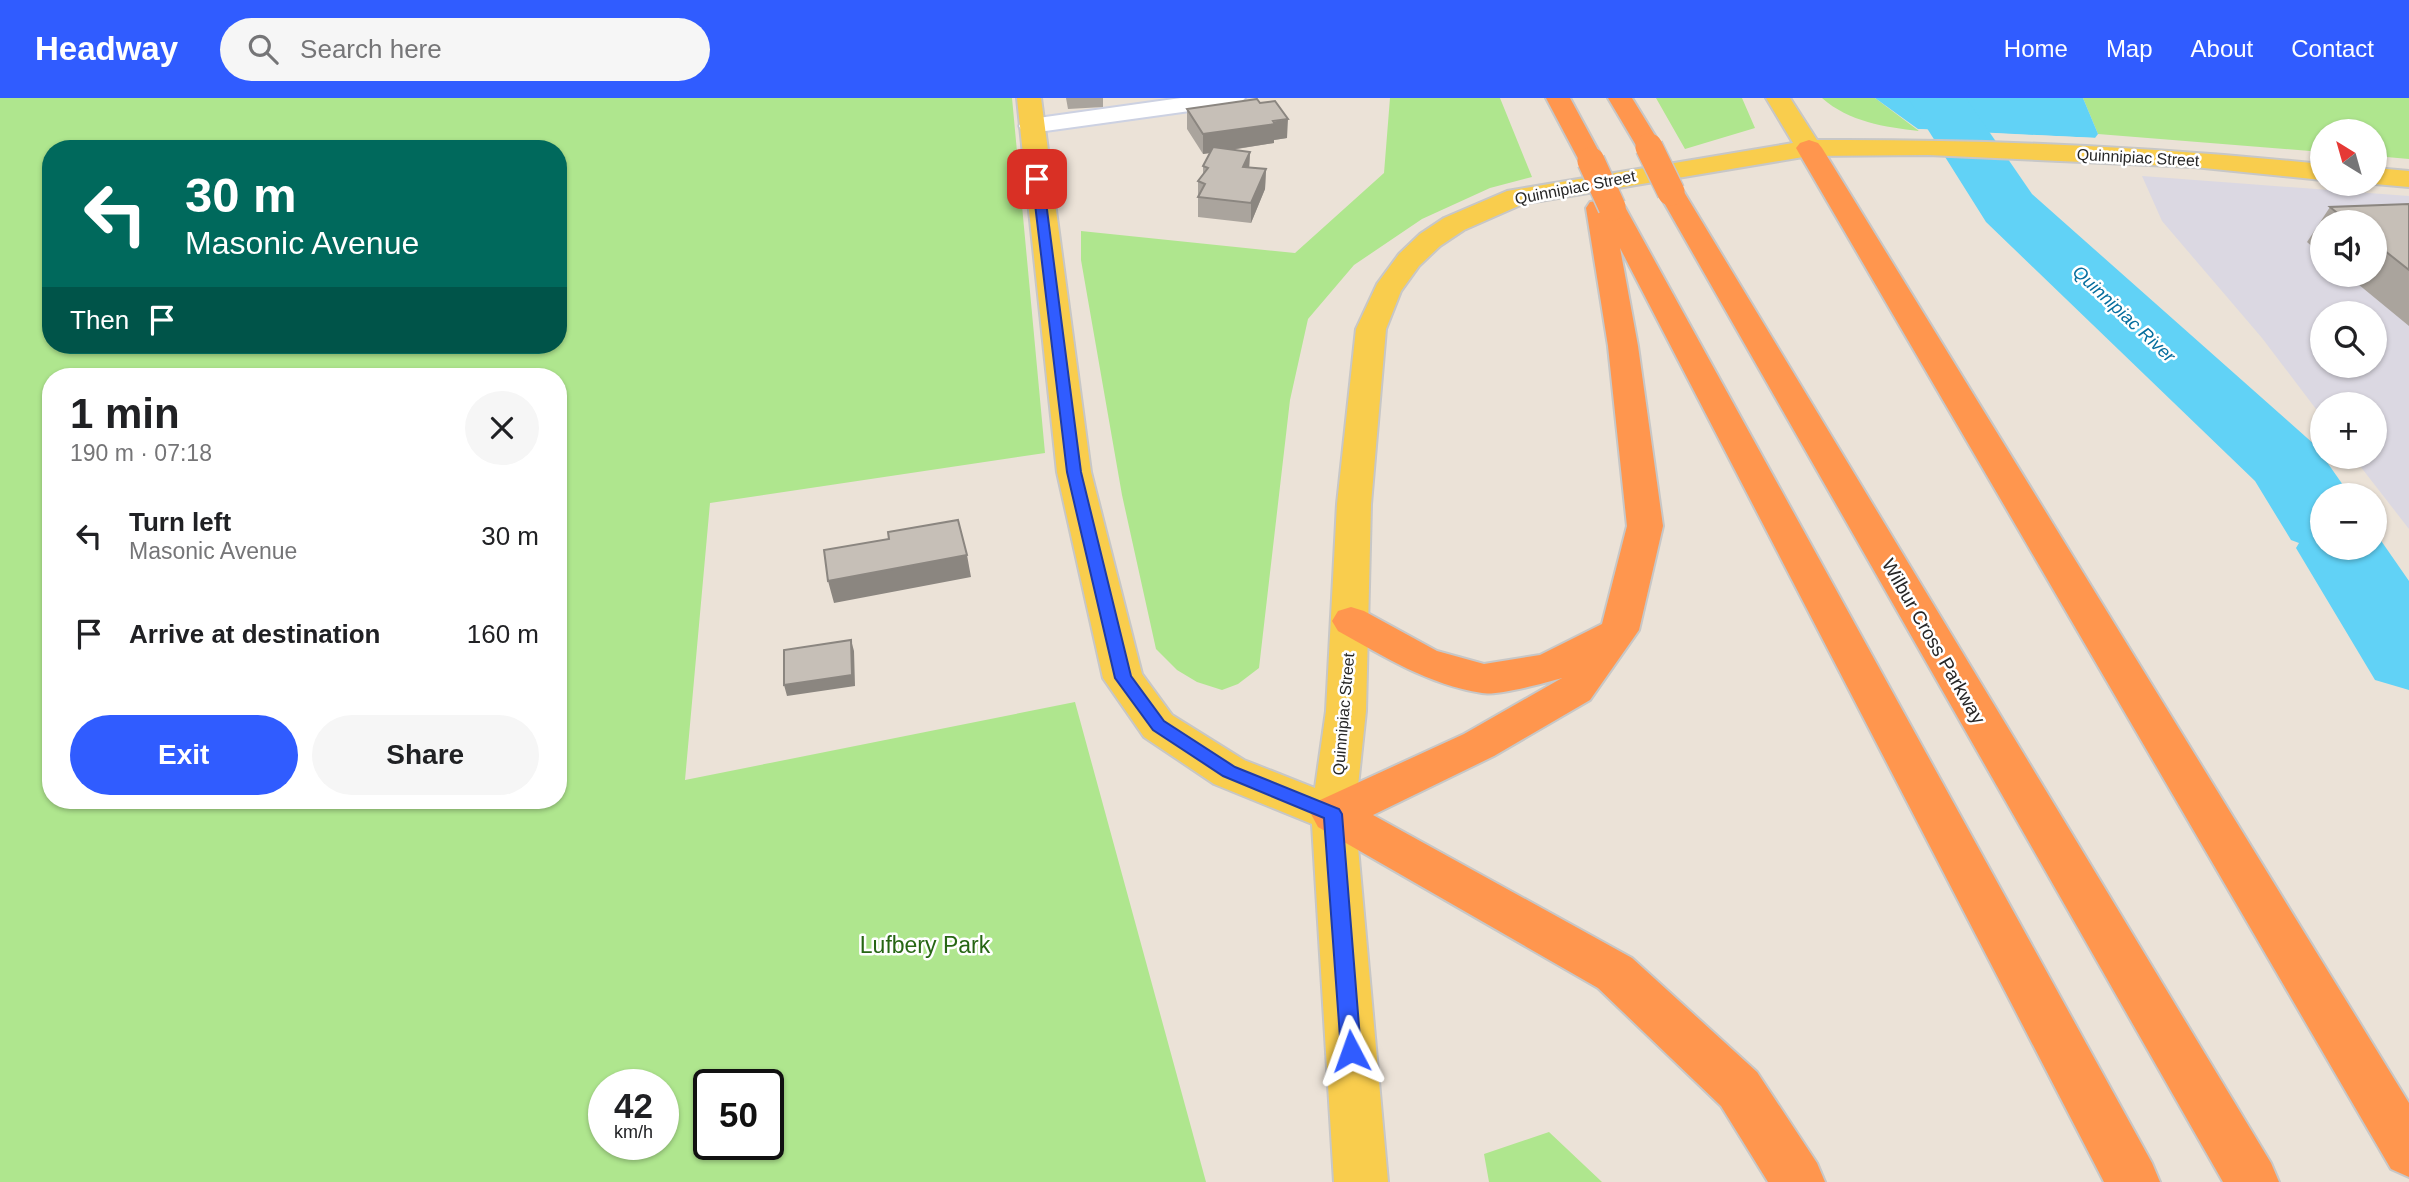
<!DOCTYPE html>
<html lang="en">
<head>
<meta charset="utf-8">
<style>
	:root { --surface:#fff; --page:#f6f6f6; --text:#202124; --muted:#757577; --accent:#305cff }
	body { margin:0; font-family:Arial,sans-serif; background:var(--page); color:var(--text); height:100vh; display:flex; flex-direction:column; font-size:26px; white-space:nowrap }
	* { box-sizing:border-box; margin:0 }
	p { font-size:23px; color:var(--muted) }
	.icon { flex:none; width:38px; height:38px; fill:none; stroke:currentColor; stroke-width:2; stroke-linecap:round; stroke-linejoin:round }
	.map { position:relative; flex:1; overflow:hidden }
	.side { position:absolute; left:42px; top:270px; width:525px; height:441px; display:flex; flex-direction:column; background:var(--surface); border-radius:28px; box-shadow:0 2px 5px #0004 }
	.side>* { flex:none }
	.hud { position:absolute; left:42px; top:42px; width:525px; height:214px; border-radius:28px; box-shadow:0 2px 5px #0004; background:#00695c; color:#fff; overflow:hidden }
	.needle { width:46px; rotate:323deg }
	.fabs { position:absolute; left:2310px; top:21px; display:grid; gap:14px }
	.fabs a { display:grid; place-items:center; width:77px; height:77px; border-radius:50%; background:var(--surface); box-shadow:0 2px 5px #0004; font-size:35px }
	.speed { position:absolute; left:588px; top:971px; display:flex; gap:14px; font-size:35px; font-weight:700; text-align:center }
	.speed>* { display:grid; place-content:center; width:91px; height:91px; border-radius:50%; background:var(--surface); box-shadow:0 2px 5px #0004; line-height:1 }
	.speed small { font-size:18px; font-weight:400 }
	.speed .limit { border:4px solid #111; border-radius:10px; background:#fff; color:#111 }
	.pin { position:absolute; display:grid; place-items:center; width:60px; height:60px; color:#fff; margin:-30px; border-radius:14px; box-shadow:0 4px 10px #0006 }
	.me { position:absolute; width:77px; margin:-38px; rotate:356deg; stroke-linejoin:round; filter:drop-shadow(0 0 5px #0008) }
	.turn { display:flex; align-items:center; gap:24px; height:147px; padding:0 28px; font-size:32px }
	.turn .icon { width:91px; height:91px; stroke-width:2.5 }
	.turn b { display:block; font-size:49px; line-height:60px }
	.then { display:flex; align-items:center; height:66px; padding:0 28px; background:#0003; gap:14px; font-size:26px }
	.round { display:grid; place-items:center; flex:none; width:74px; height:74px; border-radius:37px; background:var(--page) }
	.summary { display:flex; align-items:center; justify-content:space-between; height:119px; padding:0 28px }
	h1 { font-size:42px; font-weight:700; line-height:52px }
	.button { display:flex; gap:14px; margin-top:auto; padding:14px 28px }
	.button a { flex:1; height:80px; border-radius:42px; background:var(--accent); color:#fff; font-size:28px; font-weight:700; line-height:80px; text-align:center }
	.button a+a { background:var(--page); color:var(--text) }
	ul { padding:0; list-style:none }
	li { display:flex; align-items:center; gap:21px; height:98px; padding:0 28px }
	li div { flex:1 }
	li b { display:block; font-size:26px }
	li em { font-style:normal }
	header { display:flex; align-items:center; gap:42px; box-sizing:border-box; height:98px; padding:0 35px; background:var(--accent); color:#fff }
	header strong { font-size:33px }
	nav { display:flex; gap:38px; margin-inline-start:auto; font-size:24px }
	.search { width:490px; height:63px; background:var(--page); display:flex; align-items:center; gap:18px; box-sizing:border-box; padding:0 24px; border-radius:38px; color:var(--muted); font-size:26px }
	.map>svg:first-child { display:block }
	.industrial { fill:#dbd8e2; fill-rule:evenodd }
	.green { fill:#afe68e; fill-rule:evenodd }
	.water { fill:#61d2f6 }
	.pier { fill:#ebe2d7 }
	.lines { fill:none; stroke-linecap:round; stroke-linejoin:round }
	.river { fill:#61d2f6; fill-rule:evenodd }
	.minor-casing { stroke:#ccd1e2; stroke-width:4 }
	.major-casing { stroke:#c7c7c7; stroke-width:4 }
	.highway-casing { stroke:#c7c7c7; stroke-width:4 }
	.minor { fill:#fff; fill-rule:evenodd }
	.major { fill:#f9cd4d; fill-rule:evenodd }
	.highway { fill:#ff964e; fill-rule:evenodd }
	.highway-bridge-casing { stroke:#c7c7c7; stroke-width:30; stroke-linecap:butt }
	.highway-bridge { stroke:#ff964e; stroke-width:27 }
	.wall { fill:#aaa49d }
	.shaded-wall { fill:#8b8680 }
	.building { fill:#c6bfb7; stroke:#8b8680; stroke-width:2 }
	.route { fill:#305cff; stroke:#1f3ca6; stroke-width:2 }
	.labels { text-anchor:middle; stroke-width:5; stroke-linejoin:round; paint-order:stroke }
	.far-street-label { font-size:16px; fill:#272727; stroke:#fff }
	.far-water-label { font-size:18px; font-style:italic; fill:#056d9d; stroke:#fff }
	.street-label { font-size:19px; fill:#272727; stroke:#fff }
	.near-park-label { font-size:23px; fill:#276614; stroke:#fff }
</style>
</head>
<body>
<header>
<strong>Headway</strong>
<div class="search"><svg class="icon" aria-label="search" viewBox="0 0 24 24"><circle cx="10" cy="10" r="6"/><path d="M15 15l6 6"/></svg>Search here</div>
<nav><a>Home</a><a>Map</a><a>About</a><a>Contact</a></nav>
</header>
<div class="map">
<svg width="2409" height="1084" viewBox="0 0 2409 1084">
	<rect width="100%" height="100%" fill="#ebe2d7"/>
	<!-- industrial -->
	<path class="industrial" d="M 2142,78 L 2409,98 L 2409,431 L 2353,359 L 2375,359 L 2375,306 L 2322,306 L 2322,319 L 2262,240 L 2162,123 ZM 2322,124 L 2375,124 L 2375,177 L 2322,177 ZM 2322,215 L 2375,215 L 2375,268 L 2322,268 Z"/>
	<!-- green -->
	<path class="green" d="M 0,0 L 1012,0 L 1045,355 L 710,405 L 685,682 L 1075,604 L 1206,1084 L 0,1084 ZM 51,51 L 558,51 L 558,247 L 51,247 ZM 558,278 L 558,702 L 51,702 L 51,278 ZM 604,987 L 663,987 L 663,1046 L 604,1046 ZM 709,987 L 768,987 L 768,1046 L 709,1046 Z
		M 1390,0 L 1500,0 L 1532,79 L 1490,90 L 1422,121 L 1354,167 L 1308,221 L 1290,302 L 1259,570 L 1238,586 L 1222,592 L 1197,584 L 1177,572 L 1156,551 L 1122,397 L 1081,162 L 1081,133 L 1295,155 L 1384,75 Z
		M 1656,0 L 1742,0 L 1755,30 L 1685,51 Z
		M 1822,0 L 1875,0 L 1919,33 C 1885,29 1849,24 1822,0 Z
		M 2083,0 L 2409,0 L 2409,61 L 2375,58 L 2375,33 L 2322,33 L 2322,54 L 2098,36 Z
		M 1549,1034 L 1602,1084 L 1489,1084 L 1484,1056 Z"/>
	<!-- water -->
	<path class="water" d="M 1875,0 L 2083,0 L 2098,36 L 2095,40 L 1918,31 Z"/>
	<!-- pier -->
	<path class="pier" d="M 1918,31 L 2008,36 L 2099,40 L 2095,44 L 1920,35 Z"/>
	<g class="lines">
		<!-- river -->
		<path class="river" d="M 1908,0 L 1966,0 L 2032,96 L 2315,347 L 2350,397 L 2322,397 L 2322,450 L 2375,450 L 2375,434 L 2409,483 L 2409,592 L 2375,582 L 2296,450 L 2299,445 L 2291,442 L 2255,383 L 1986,124 Z"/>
		<defs>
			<path id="minor" d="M 1181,0 L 1245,0 L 1241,5 L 1233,7 L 1031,35 L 1022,33 L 1019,28 L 1022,23 L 1031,21 Z"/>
			<path id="major" d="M 1017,0 L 1041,0 L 1091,374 L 1142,576 L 1172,617 L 1244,662 L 1315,690 L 1326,613 L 1337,406 L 1356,231 L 1377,186 L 1399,156 L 1420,136 L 1444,120 L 1507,93 L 1793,45 L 1766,0 L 1790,0 L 1817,42 C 1986,41 2154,49 2322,66 L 2322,82 L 2194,69 L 1928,57 L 1809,58 L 1523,106 L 1464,132 L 1440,148 L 1419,168 L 1401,193 L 1386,231 L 1371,406 L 1366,613 L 1355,716 L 1388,1084 L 1334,1084 L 1312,726 L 1214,686 L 1144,639 L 1103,580 L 1057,374 Z
				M 2375,70 L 2409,73 L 2409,89 L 2375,86 Z"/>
			<path id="highway" d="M 1546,0 L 1570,0 L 1604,63 L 1600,68 L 1591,71 L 1582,68 Z
				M 1608,0 L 1632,0 L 1662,49 L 1658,54 L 1649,57 L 1640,54 Z
				M 1809,42 L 1818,45 L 1822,50 L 2409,1005 L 2409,1079 L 2391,1071 L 1796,50 L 1800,45 Z
				M 1671,86 L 1680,88 L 1684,94 L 2271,1065 L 2279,1084 L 2223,1084 L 1658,94 L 1662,88 Z
				M 1612,101 L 1621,103 L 1625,109 L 2152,1065 L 2160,1084 L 2104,1084 L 1620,150 L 1638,248 L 1663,428 L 1639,532 L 1590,602 L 1494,658 L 1373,717 L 1632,860 L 1757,974 L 1817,1065 L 1825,1084 L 1768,1084 L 1721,1008 L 1598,890 L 1318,729 L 1311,716 L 1318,703 L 1464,636 L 1562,580 C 1545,585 1497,598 1482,595 C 1429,587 1383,558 1338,533 L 1332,523 L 1338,513 L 1351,509 L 1364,513 L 1437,553 L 1484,566 L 1540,557 L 1602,526 L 1627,428 L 1608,248 L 1586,110 L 1590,104 Z"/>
		</defs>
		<!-- minor casing -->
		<use href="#minor" class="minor-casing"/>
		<!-- major casing -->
		<use href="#major" class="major-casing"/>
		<!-- highway casing -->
		<use href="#highway" class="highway-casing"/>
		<!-- minor -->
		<use href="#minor" class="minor"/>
		<!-- major -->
		<use href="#major" class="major"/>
		<!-- highway -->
		<use href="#highway" class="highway"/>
		<defs>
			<path id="highway-bridge" d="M 1649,49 L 1671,94
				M 1591,63 L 1612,109"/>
		</defs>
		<!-- highway-bridge casing -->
		<use href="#highway-bridge" class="highway-bridge-casing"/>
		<!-- highway-bridge -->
		<use href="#highway-bridge" class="highway-bridge"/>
	</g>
	<!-- wall -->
	<path class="wall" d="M 1066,0 L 1103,0 L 1103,9 L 1068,11 Z
		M 1187,11 L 1287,40 L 1274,42 L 1274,45 L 1231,52 L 1250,54 L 1249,69 L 1266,71 L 1265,91 L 1251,125 L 1198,119 L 1198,83 L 1203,76 L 1203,68 L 1210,55 L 1203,56 L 1187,31 Z
		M 2409,106 L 2409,228 L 2347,177 L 2375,177 L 2375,124 L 2322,124 L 2322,157 L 2307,144 L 2330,109 Z"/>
	<!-- shaded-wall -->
	<path class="shaded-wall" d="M 1288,21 L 1287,40 L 1274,42 L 1274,45 L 1203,56 L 1203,36 Z
		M 1250,54 L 1249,73 L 1243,69 Z
		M 1266,71 L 1265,91 L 1251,125 L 1251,105 Z
		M 967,457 L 971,479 L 834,505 L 828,483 Z
		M 851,542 L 854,553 L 855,588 L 787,598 L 784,587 Z"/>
	<!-- building -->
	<path class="building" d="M 1257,1 L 1260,5 L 1275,3 L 1288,21 L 1273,23 L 1275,26 L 1203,36 L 1187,11 Z
		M 1213,49 L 1250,54 L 1243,69 L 1266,71 L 1251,105 L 1198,99 L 1205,86 L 1198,83 L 1208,70 L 1203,68 Z
		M 2409,106 L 2409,172 L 2375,145 L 2375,124 L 2348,124 L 2330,109 Z
		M 958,422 L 967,457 L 828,483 L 824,452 L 889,441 L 888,434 Z
		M 851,542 L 852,577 L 784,587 L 784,552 Z"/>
	<!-- route -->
	<path class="route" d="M 1037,78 L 1043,81 L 1081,374 L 1131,578 L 1164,623 L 1235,669 L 1339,711 L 1342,716 L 1361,953 L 1358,959 L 1351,962 L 1344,959 L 1341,953 L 1324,720 L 1223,678 L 1153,632 L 1115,580 L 1067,374 L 1032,81 Z"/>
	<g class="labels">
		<!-- far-street labels -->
		<g class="far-street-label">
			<text transform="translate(2138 59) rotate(3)" y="6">Quinnipiac Street</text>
			<text transform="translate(1575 89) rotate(-11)" y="6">Quinnipiac Street</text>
			<text transform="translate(1343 616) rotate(-85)" y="6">Quinnipiac Street</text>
		</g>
		<!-- far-water labels -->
		<g class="far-water-label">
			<text transform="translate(2124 216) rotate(43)" y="6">Quinnipiac River</text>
		</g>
		<!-- street labels -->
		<g class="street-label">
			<text transform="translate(1934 543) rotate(60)" y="7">Wilbur Cross Parkway</text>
		</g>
		<!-- near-park labels -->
		<g class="near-park-label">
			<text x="925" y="855">Lufbery Park</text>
		</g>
	</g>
</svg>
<div class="fabs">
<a><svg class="needle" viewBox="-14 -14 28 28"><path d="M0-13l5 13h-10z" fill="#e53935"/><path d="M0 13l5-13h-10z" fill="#757577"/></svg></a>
<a><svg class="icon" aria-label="sound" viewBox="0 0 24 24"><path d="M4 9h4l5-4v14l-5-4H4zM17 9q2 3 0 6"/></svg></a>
<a><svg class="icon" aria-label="search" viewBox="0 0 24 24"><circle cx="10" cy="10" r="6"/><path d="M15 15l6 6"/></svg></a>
<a>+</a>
<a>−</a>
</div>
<div class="speed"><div>42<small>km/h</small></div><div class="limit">50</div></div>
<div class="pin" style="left:1037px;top:81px;background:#d93025"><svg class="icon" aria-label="arrive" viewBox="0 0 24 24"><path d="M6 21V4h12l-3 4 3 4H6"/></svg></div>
<svg class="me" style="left:1351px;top:953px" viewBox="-20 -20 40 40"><path d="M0-17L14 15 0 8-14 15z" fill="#305cff" stroke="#fff" stroke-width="4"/></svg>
<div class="hud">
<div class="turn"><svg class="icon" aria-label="left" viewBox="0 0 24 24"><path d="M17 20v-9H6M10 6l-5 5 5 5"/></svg><div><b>30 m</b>Masonic Avenue</div></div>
<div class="then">Then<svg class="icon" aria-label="arrive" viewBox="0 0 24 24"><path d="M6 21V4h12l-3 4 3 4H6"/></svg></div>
</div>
<section class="side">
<div class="summary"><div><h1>1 min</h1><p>190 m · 07:18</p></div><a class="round"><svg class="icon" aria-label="close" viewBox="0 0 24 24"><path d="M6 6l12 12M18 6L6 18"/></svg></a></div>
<ul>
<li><svg class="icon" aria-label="left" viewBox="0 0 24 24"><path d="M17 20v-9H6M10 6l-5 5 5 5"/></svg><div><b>Turn left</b><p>Masonic Avenue</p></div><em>30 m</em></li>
<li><svg class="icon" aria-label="arrive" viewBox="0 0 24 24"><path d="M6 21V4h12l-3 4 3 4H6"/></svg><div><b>Arrive at destination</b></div><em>160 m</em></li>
</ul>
<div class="button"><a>Exit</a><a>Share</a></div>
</section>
</div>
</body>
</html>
